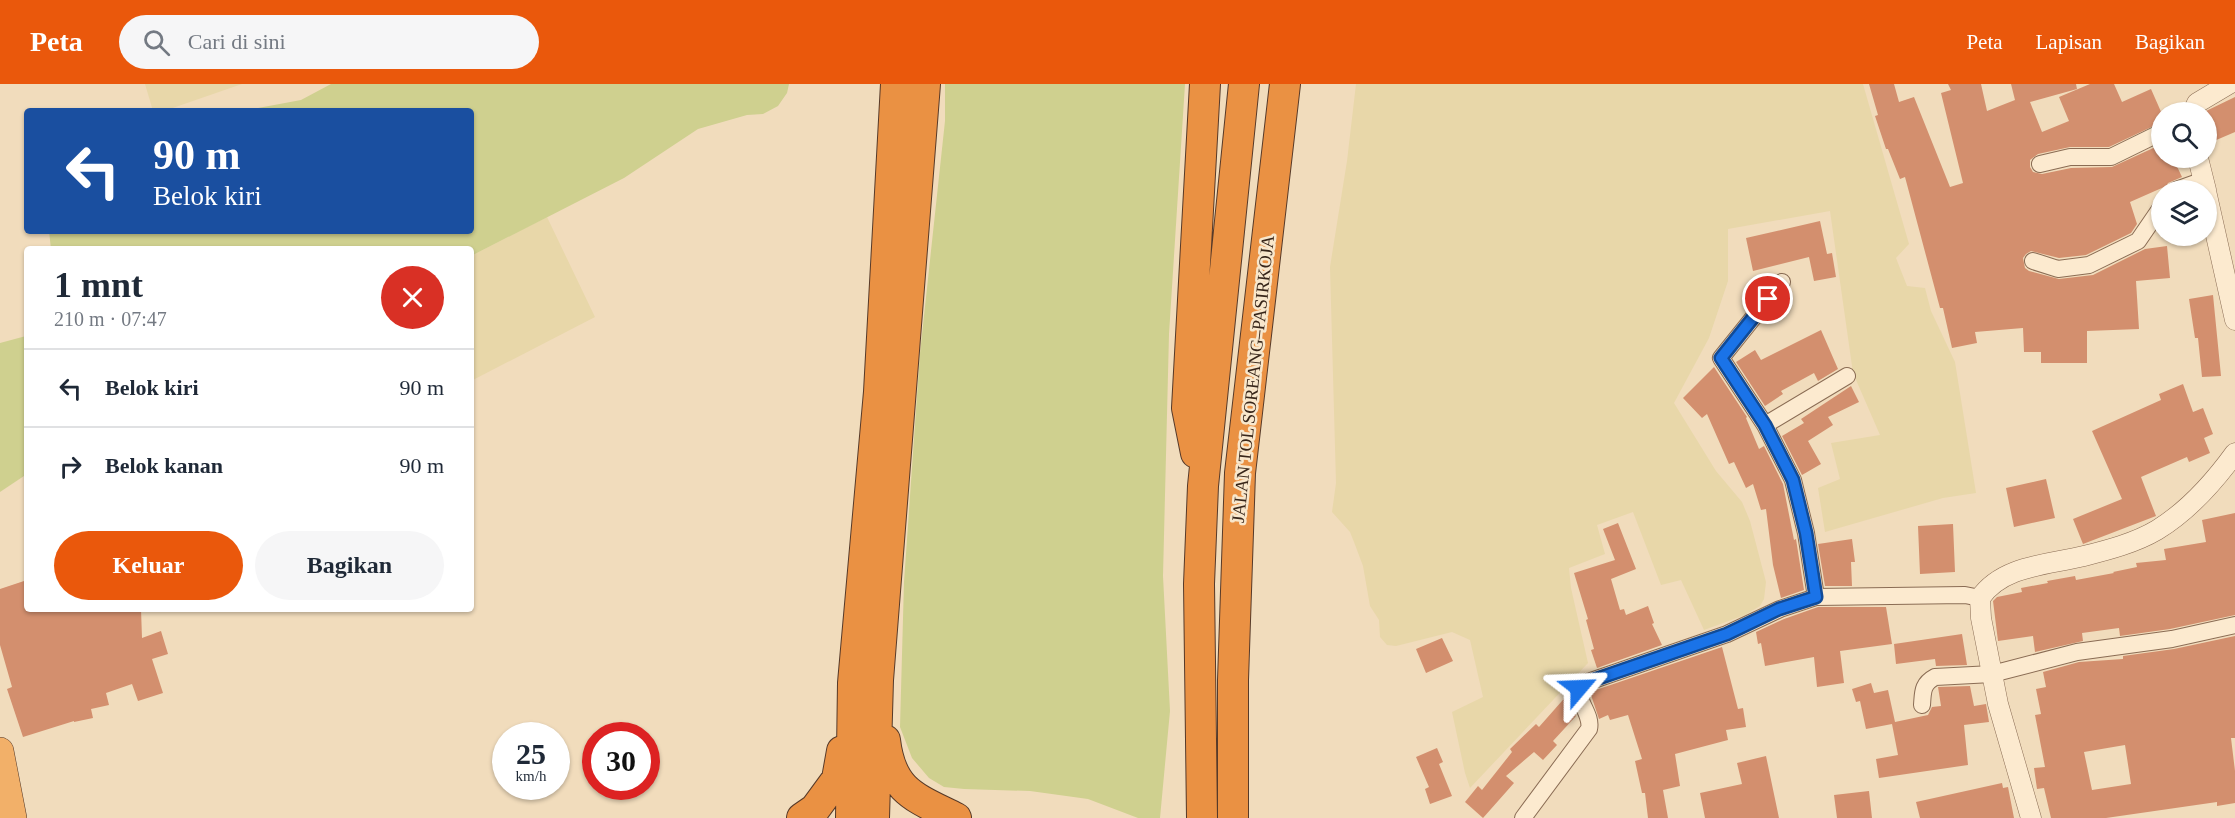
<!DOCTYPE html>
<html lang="id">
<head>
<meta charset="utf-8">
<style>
	:root { --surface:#fff; --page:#f6f6f7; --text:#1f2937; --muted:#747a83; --line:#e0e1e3; --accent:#ea580c }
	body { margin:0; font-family:"Times New Roman",serif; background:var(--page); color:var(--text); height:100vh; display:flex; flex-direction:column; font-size:22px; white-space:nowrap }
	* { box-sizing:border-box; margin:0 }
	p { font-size:20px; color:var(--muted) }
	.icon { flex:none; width:33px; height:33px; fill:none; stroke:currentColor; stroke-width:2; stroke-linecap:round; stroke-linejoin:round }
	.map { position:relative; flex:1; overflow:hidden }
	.details { position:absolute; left:24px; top:162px; width:450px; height:366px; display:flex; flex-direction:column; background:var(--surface); border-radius:6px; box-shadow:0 2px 4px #0004 }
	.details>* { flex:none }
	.guide { position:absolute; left:24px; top:24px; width:450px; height:126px; border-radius:6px; box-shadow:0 2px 4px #0004; background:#1a4fa0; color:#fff; overflow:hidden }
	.fabs { position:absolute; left:2151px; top:18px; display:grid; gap:12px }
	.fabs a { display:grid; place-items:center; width:66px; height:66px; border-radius:50%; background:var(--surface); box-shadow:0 2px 4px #0004; font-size:30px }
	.speed { position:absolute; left:492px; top:638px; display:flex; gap:12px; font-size:30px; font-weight:700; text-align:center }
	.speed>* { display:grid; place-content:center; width:78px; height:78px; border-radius:50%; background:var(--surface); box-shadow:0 2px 4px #0004; line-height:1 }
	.speed small { font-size:15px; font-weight:400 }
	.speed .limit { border:9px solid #d22; background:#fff; color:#111 }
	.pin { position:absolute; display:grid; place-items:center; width:51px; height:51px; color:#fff; margin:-26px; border:3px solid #fff; border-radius:50%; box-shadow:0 2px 6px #0007 }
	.me { position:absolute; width:66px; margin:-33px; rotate:64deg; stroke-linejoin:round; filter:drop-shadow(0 0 4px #0008) }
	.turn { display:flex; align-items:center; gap:21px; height:126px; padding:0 30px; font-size:27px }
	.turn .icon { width:78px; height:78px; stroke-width:2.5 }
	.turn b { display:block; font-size:42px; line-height:51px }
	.round { display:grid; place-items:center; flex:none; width:63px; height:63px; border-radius:32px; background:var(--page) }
	.head { display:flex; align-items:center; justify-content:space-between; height:102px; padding:0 30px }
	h1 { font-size:36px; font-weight:600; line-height:45px }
	.primary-button { display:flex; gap:12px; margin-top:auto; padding:12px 30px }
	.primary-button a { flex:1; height:69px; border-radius:36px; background:var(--accent); color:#fff; font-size:24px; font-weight:600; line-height:69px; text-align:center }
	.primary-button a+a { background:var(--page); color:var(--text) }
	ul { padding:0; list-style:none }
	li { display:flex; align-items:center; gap:18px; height:78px; padding:0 30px; border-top:2px solid var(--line) }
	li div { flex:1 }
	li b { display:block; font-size:22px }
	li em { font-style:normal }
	header { display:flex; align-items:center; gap:36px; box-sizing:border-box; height:84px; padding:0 30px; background:var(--accent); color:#fff }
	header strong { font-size:28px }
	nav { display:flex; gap:33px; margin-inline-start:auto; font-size:21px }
	.search { width:420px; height:54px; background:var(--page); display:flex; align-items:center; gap:15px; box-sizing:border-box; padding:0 21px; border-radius:33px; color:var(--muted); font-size:22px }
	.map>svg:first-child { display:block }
	.farmland { fill:#e8d7a9 }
	.green { fill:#cfd08f }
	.building { fill:#d38f6e; fill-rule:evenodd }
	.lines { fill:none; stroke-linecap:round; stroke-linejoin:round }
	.minor-casing { stroke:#8a6c54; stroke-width:18 }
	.tertiary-casing { stroke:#8a6c54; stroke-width:21 }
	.trunk-casing { stroke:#573a29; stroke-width:28 }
	.motorway-casing { stroke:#573a29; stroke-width:32 }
	.minor { stroke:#fceacf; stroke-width:16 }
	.tertiary { stroke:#fceacf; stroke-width:20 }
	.trunk { stroke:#f2b069; stroke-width:27 }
	.motorway { stroke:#ea9143; stroke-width:30 }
	.route-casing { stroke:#114b97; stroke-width:15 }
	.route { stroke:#1a73e8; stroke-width:10 }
	.labels { text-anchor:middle; stroke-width:5; stroke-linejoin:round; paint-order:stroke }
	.street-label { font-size:18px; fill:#38261a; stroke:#f8e7cc }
</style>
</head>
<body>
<header>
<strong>Peta</strong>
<div class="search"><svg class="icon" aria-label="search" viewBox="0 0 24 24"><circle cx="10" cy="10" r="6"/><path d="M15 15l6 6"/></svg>Cari di sini</div>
<nav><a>Peta</a><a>Lapisan</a><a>Bagikan</a></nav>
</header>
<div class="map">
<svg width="2235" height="734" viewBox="0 0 2235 734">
	<rect width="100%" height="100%" fill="#f1dcbc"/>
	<!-- farmland -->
	<path class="farmland" d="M 145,0 L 242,0 L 164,27 L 153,27 Z
		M 1356,0 L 1863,0 L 1909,160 L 1896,174 L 1907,202 L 1925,204 L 1931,227 L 1955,278 L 1976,409 L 1943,414 L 1825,448 L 1818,404 L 1840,395 L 1831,359 L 1880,351 L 1853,289 L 1830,127 L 1728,145 L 1728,197 L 1709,254 L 1674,319 L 1716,387 L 1742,418 L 1750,437 L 1766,498 L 1764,515 L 1760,522 L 1745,531 L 1704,546 L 1681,496 L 1661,501 L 1633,428 L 1597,441 L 1605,470 L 1569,484 L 1571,504 L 1588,579 L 1470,704 L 1465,689 L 1452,628 L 1483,613 L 1470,556 L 1452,548 L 1396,562 L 1387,561 L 1380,553 L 1379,536 L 1370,522 L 1363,482 L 1354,458 L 1350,448 L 1332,428 L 1336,399 L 1330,183 L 1347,77 Z
		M 547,133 L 595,233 L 471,297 L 471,172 Z"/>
	<!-- green -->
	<path class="green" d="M 331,0 L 789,0 L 787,9 L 778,22 L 763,30 L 747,31 L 698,45 L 624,94 L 471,172 L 471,165 L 51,165 L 49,147 L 471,147 L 471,27 L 242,27 L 301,16 Z
		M 945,0 L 1185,0 L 1169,250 L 1163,492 L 1170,627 L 1160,734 L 1138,734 L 1088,715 L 1030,707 L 964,705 L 944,703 L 929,694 L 912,674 L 900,643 L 904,498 L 920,269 L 945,37 Z
		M 27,207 L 27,390 L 0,408 L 0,259 L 26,252 Z"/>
	<!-- building -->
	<path class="building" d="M 1869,0 L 1894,0 L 1899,18 L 1914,13 L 1950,103 L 1963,99 L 1941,9 L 1951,6 L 1948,0 L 1981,0 L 1987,27 L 2015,16 L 2011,0 L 2076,0 L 2077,5 L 2030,18 L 2042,48 L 2069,37 L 2059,13 L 2090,0 L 2114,0 L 2122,18 L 2151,5 L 2162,30 L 2162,38 L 2109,63 L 2070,63 L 2038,70 L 2030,76 L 2030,83 L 2033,88 L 2042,90 L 2071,84 L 2112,83 L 2162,60 L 2162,74 L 2173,74 L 2182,93 L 2168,99 L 2165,105 L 2164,103 L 2130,118 L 2137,140 L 2131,149 L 2086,171 L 2059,174 L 2031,167 L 2026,170 L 2023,174 L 2025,184 L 2029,187 L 2059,195 L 2093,191 L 2145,165 L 2167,162 L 2170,194 L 2136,197 L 2139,245 L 2087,247 L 2087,279 L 2041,279 L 2041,268 L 2024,268 L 2023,244 L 1975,248 L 1977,259 L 1952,264 L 1943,224 L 1940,224 L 1905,93 L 1900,95 L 1888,65 L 1886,65 L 1875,32 L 1878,31 Z
		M 2235,13 L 2235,48 L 2214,57 L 2206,42 L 2206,27 Z
		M 1820,137 L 1827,170 L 1832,169 L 1836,193 L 1814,197 L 1809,173 L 1753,187 L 1746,154 Z
		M 2213,211 L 2221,292 L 2202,293 L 2198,254 L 2195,254 L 2189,215 Z
		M 1821,246 L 1838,285 L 1818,297 L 1814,289 L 1781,307 L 1783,310 L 1765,322 L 1736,278 L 1755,266 L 1761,276 Z
		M 1714,283 L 1747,333 L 1746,334 L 1759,365 L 1764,362 L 1783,400 L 1794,456 L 1796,455 L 1804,506 L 1781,514 L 1773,481 L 1766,425 L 1761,426 L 1753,400 L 1746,404 L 1734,378 L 1729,380 L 1707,330 L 1702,334 L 1683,314 Z
		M 2183,300 L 2193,328 L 2203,324 L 2213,350 L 2204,354 L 2210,369 L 2189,378 L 2187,373 L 2141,393 L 2156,432 L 2083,460 L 2073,435 L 2122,415 L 2092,347 L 2161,316 L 2159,310 Z
		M 1851,302 L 1859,318 L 1828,333 L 1833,341 L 1808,357 L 1821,380 L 1802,391 L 1782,352 L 1804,339 L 1801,335 Z
		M 2046,395 L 2055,434 L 2014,443 L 2006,404 Z
		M 2235,429 L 2235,531 L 2170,545 L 2120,552 L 2119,544 L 2082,549 L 2083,557 L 2035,568 L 2033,552 L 1998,557 L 1993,517 L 1997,513 L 2022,508 L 2021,504 L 2048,499 L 2047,497 L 2075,492 L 2076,496 L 2114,489 L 2113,488 L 2137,483 L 2136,479 L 2166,476 L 2164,465 L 2206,458 L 2202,436 Z
		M 1618,439 L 1636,485 L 1611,495 L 1620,526 L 1624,525 L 1626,531 L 1648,522 L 1654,539 L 1652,540 L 1662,561 L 1597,584 L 1591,566 L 1594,565 L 1586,536 L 1588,535 L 1574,489 L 1615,476 L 1603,445 Z
		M 1953,440 L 1955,488 L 1920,490 L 1918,442 Z
		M 1852,455 L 1855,478 L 1851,478 L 1852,502 L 1825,502 L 1818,460 Z
		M 27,496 L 27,525 L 141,525 L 142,554 L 161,547 L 168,570 L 152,575 L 163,609 L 138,617 L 132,600 L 106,609 L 109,621 L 91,625 L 93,634 L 74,638 L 74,637 L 23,653 L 7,605 L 12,603 L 0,561 L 0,505 Z
		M 1818,523 L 1886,523 L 1892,560 L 1840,567 L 1844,599 L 1817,603 L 1814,573 L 1765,582 L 1761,559 L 1758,560 L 1756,548 L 1784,535 Z
		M 1962,550 L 1967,581 L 1936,582 L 1935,575 L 1896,580 L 1894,560 Z
		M 2235,552 L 2235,654 L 2231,654 L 2235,687 L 2235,719 L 2217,722 L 2217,718 L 2106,734 L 2051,734 L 2044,704 L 2037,705 L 2034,684 L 2045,683 L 2035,631 L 2041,630 L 2036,605 L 2046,603 L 2043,588 L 2079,578 L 2123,575 L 2123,572 L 2174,565 ZM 2125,661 L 2131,700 L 2092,706 L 2084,668 Z
		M 1442,554 L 1453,577 L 1426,589 L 1416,565 Z
		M 1722,563 L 1738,625 L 1743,624 L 1746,643 L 1726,646 L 1728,656 L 1675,670 L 1680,702 L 1663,706 L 1668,734 L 1648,734 L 1645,709 L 1642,709 L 1635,677 L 1642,675 L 1628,631 L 1610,636 L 1608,631 L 1599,635 L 1590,608 Z
		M 1871,599 L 1874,609 L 1888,606 L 1895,638 L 1928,631 L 1932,623 L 1941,622 L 1938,603 L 1970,602 L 1974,622 L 1986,620 L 1989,638 L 1964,641 L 1968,681 L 1879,694 L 1876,675 L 1898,671 L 1892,640 L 1866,645 L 1860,617 L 1856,618 L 1852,605 Z
		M 1569,609 L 1576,632 L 1553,657 L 1557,661 L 1543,676 L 1534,668 L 1506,692 L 1514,699 L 1483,734 L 1465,718 L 1478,702 L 1482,706 L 1512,668 L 1510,665 L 1536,640 L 1539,643 Z
		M 1437,664 L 1443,678 L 1439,680 L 1452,712 L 1430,720 L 1425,705 L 1429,703 L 1416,673 Z
		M 1766,672 L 1779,734 L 1705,734 L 1700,709 L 1742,700 L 1737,679 Z
		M 2002,699 L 2003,704 L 2008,703 L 2014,734 L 1920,734 L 1916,718 Z
		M 1869,707 L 1872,734 L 1837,734 L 1834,711 Z"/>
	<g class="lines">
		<defs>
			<path id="minor" d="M 2040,80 L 2070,73 L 2111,73 L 2162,48
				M 2176,106 L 2204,96
				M 2033,177 L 2058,185 L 2089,181 L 2138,157 L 2162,122
				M 1782,198 L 1721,274 L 1765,341 L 1793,396 L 1806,449 L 1816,513
				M 1765,341 L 1847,292
				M 1922,621 C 1923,608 1922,600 1935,593 L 1992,590 L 2077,568 L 2172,555 L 2235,541
				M 1523,734 L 1589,645 C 1593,629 1572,614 1582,600 L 1727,550 L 1780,525 L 1816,513 L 1965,511 L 1980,514"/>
			<path id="tertiary" d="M 2193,28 L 2197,19 L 2229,0
				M 2198,74 L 2206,106
				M 2206,107 L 2235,236
				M 2031,734 L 1998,620 L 1981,534 L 1980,514 C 2003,481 2048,481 2084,472 C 2108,466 2135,459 2157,446 C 2188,427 2214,398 2235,369"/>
			<path id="trunk" d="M 0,667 L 13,734"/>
			<path id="motorway" d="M 1196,369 L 1187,324 L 1205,0
				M 885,656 C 891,707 914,713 956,734
				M 802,734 L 815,725 L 837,695 L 842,667
				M 851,734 L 853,599 L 879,308 L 896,0
				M 874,734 L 878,596 L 925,0
				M 1202,734 L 1199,500 L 1203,402 L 1244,0
				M 1233,734 L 1233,596 L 1240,389 L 1285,0"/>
		</defs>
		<!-- minor casing -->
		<use href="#minor" class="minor-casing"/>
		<!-- tertiary casing -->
		<use href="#tertiary" class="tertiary-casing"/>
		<!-- trunk casing -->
		<use href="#trunk" class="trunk-casing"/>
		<!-- motorway casing -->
		<use href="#motorway" class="motorway-casing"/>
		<!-- minor -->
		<use href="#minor" class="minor"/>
		<!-- tertiary -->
		<use href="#tertiary" class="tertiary"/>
		<!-- trunk -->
		<use href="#trunk" class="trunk"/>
		<!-- motorway -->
		<use href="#motorway" class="motorway"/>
	</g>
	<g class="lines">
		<defs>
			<path id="route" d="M 1579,604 L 1582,600 L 1727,550 L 1779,525 L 1816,513 L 1806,449 L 1793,396 L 1765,341 L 1721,274 L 1768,215"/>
		</defs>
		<!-- route casing -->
		<use href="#route" class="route-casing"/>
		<!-- route -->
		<use href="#route" class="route"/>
	</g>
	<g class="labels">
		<!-- street labels -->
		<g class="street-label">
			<text transform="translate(1253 295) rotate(-84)" y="6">JALAN TOL SOREANG–PASIRKOJA</text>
		</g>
	</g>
</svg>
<div class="fabs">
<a><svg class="icon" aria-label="search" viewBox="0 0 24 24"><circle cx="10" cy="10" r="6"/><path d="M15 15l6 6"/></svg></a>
<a><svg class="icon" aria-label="layers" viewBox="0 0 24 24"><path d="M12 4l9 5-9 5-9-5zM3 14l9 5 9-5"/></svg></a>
</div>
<div class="speed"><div>25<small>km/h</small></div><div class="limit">30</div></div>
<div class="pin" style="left:1768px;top:215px;background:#d93025"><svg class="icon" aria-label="arrive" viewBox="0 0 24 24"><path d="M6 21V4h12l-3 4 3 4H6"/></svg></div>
<svg class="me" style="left:1579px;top:604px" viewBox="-20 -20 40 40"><path d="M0-17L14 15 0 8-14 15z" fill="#1a73e8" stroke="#fff" stroke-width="4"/></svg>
<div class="guide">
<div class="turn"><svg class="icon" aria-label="left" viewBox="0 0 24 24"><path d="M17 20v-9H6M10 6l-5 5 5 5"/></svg><div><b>90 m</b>Belok kiri</div></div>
</div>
<section class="details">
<div class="head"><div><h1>1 mnt</h1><p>210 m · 07:47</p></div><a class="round" style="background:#d93025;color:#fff"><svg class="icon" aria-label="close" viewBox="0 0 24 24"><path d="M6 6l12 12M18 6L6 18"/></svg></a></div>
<ul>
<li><svg class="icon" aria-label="left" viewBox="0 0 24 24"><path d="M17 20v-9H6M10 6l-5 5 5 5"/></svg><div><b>Belok kiri</b></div><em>90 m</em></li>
<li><svg class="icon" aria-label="right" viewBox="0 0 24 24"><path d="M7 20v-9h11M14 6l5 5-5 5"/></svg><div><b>Belok kanan</b></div><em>90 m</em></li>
</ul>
<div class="primary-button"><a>Keluar</a><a>Bagikan</a></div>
</section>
</div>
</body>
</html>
